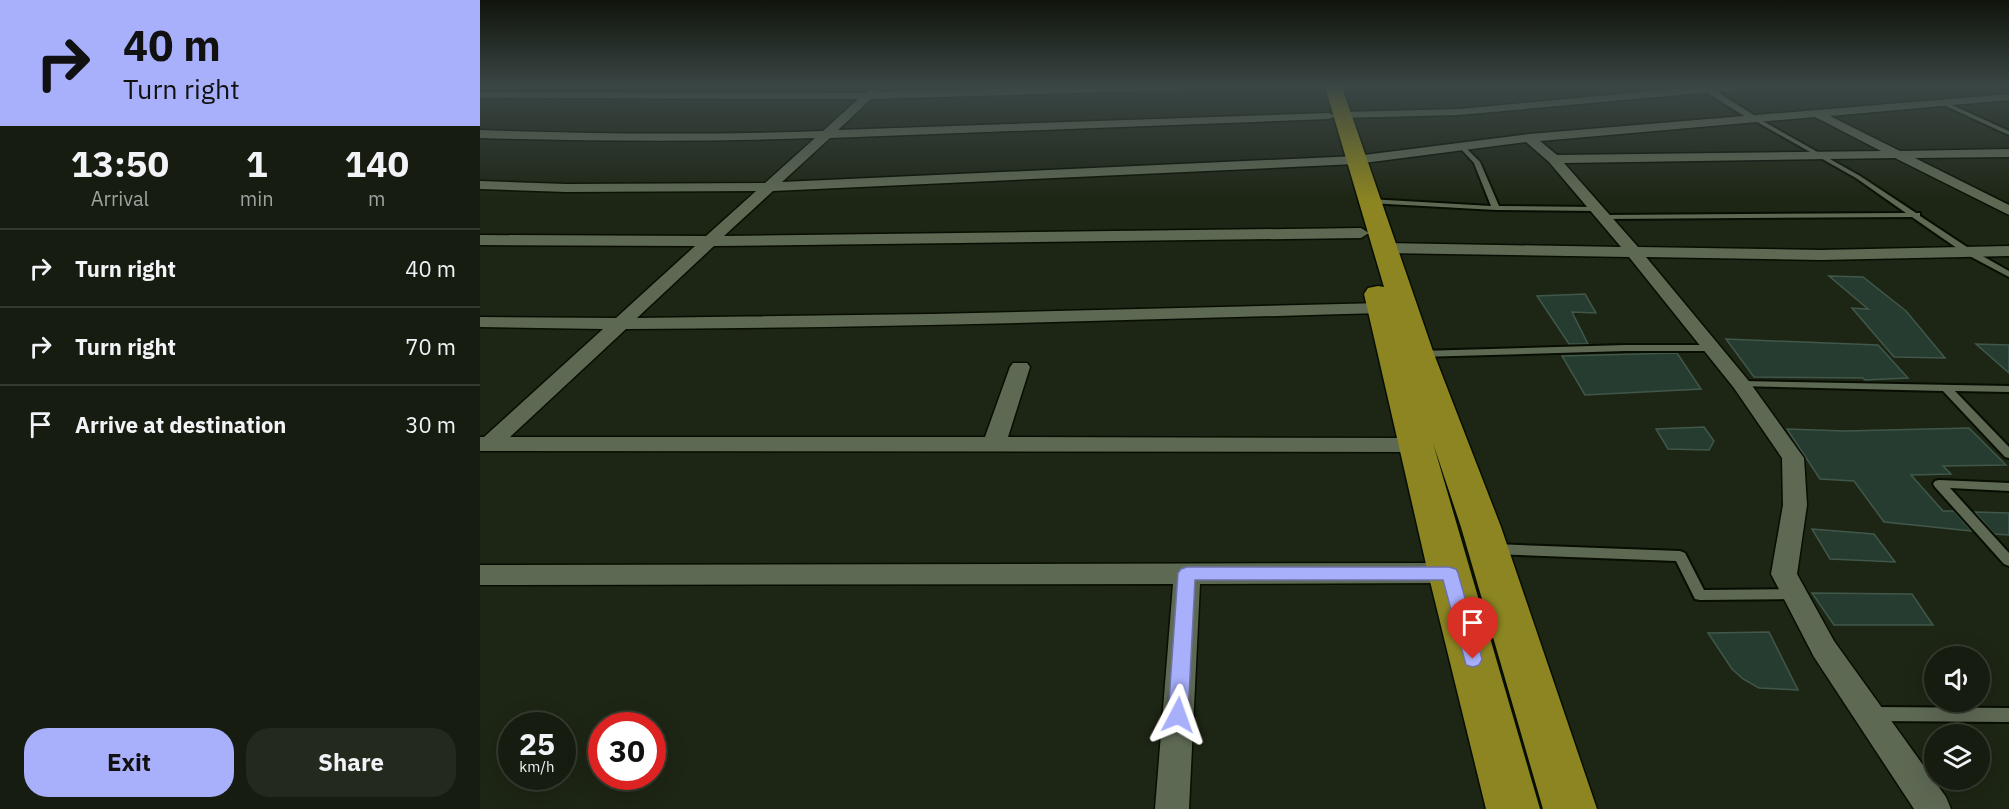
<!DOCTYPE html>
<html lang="en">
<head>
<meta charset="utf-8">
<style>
	:root { --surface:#161c0f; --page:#23291d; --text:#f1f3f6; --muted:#9ea19e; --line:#353a2f; --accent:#a8b0fc }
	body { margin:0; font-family:"IBM Plex Sans",sans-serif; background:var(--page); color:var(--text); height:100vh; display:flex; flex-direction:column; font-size:22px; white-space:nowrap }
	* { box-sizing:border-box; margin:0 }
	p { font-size:20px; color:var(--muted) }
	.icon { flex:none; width:33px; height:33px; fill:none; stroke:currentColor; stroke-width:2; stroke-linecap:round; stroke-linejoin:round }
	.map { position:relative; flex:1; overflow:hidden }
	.panel { display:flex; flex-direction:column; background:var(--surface); width:480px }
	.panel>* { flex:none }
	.guide { background:#a8b0fc; color:#111; overflow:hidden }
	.buttons { position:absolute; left:1444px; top:646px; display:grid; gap:12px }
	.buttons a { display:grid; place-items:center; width:66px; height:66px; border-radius:50%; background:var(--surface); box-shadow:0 6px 24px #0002,0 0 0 2px var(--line); font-size:30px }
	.speed { position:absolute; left:18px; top:712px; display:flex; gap:12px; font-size:30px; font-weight:700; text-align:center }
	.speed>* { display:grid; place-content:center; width:78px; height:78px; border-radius:50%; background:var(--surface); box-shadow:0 6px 24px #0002,0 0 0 2px var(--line); line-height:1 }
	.speed small { font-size:15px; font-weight:400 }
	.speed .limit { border:9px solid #d22; background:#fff; color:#111 }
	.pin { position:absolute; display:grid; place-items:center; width:51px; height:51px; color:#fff; margin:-62px -26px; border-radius:50% 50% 50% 0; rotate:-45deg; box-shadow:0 0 6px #0007 }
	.pin .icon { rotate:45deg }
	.me { position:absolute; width:66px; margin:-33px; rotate:4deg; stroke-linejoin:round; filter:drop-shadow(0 0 4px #0008) }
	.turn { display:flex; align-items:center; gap:21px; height:126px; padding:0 24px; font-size:27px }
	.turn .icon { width:78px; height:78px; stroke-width:2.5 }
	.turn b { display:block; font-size:42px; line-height:51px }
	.eta { display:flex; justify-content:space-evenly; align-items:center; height:102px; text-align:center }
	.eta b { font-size:36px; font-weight:800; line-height:42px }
	.action { display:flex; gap:12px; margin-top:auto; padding:12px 24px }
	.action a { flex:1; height:69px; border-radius:24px; background:var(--accent); color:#111; font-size:24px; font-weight:800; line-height:69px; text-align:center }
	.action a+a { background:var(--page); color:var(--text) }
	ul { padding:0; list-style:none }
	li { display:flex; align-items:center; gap:18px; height:78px; padding:0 24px; border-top:2px solid var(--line) }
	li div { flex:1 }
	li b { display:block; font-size:22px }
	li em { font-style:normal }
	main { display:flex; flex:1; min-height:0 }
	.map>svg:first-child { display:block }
	.building { fill:#263c30; stroke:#40574a; stroke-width:1.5 }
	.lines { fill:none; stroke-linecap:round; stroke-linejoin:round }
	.service-casing { stroke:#070e01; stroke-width:4 }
	.pedestrian-casing { stroke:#070e01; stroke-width:4 }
	.minor-casing { stroke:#070e01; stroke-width:3 }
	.primary-casing { stroke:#070e01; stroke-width:3 }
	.service { fill:#5e6954; fill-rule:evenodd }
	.pedestrian { fill:#5e6954; fill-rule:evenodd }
	.minor { fill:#5e6954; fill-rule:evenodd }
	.primary { fill:#8c8522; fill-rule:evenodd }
	.route { fill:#a8b0fc; stroke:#6d72a4; stroke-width:1.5 }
</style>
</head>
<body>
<main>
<section class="panel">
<div class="guide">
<div class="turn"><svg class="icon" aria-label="right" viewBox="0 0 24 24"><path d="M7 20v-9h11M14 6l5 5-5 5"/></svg><div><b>40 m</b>Turn right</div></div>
</div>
<div class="eta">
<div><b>13:50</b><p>Arrival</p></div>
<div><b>1</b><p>min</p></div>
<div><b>140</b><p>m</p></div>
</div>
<ul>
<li><svg class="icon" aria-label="right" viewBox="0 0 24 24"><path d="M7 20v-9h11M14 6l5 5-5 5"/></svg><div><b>Turn right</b></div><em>40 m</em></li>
<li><svg class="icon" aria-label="right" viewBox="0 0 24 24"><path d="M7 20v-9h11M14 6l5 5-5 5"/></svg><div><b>Turn right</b></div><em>70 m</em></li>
<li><svg class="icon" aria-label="arrive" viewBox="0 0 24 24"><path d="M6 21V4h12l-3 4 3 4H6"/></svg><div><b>Arrive at destination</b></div><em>30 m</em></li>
</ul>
<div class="action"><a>Exit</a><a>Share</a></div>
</section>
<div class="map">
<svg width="1529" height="809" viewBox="0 0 1529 809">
	<rect width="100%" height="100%" fill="#1d2514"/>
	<!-- building -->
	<path class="building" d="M 1349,276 L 1383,277 L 1426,311 L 1465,358 L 1414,357 L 1372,308 L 1388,309 Z
		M 1105,294 L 1116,313 L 1092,312 L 1108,344 L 1089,344 L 1057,296 Z
		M 1246,339 L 1398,345 L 1428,378 L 1385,380 L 1383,378 L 1274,377 Z
		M 1496,344 L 1529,345 L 1529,373 Z
		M 1197,353 L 1221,389 L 1105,395 L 1082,356 Z
		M 1224,427 L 1234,441 L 1229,450 L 1188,449 L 1176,429 Z
		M 1489,428 L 1526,465 L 1463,466 L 1471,474 L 1431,475 L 1463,511 L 1474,511 L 1492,531 L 1404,522 L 1374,481 L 1340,479 L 1307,429 L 1365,431 Z
		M 1495,512 L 1529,513 L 1529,535 L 1514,534 Z
		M 1332,529 L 1394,534 L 1415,562 L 1350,559 Z
		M 1332,593 L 1432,594 L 1453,625 L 1354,625 Z
		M 1289,632 L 1318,690 L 1279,688 L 1263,679 L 1252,669 L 1228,633 Z"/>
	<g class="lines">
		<defs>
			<path id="service" d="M 1457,100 L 1461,100 L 1529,131 L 1529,135 L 1457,102 Z
				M 1272,115 L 1380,176 L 1436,213 L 1440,213 L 1440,216 L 1490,249 L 1529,271 L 1529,277 L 1484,253 L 1432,217 L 1124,219 L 1120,217 L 1124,215 L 1426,213 L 1376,178 L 1270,118 L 1270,116 Z
				M 980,146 L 984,146 L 1000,162 L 1019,206 L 1118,207 L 1122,209 L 1118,211 L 1016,210 L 889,203 L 885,201 L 889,199 L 1011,206 L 994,163 L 980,148 Z
				M 1145,345 L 1232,345 L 1237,348 L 1232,351 L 1145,351 L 939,357 L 934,354 L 939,351 Z
				M 1261,381 L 1529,386 L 1529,392 L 1475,391 L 1529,447 L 1529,458 L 1525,457 L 1463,391 L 1257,386 L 1256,384 Z
				M 1459,480 L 1529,483 L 1529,491 L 1470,488 L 1529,553 L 1529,566 L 1524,564 L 1455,487 L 1453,484 L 1455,481 Z
				M 1014,544 L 1200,551 L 1205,553 L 1224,590 L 1314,589 L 1319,590 L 1321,594 L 1319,598 L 1314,599 L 1220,600 L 1215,599 L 1196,561 L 1014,554 L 1009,552 L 1008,549 L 1009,546 Z
				M 1394,707 L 1529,708 L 1529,722 L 1394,721 L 1389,719 L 1386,714 L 1389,709 Z"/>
			<path id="pedestrian" d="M 1218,87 L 1229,87 L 1277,117 L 1269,119 Z"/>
			<path id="minor" d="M 577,87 L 708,87 L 703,90 L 391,99 L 358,130 L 849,113 L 855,116 L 849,119 L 350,138 L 302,182 L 876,156 L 1049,134 L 1529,94 L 1529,100 L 1350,116 L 1420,151 L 1529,149 L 1529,157 L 1435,158 L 1529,205 L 1529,215 L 1415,158 L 1084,163 L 1158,247 L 1341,250 L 1529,246 L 1529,256 L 1341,260 L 1166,257 L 1268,380 L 1324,458 L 1327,505 L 1317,574 L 1354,641 L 1466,797 L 1471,809 L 1434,809 L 1334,657 L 1291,574 L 1303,505 L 1302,458 L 1254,388 L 1149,257 L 904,253 L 896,248 L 904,243 L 1141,247 L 1069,162 L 1046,142 L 876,164 L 293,191 L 244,236 L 881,228 L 889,233 L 881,238 L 234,246 L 157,318 L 451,314 L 902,303 L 908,304 L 911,308 L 908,312 L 902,313 C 650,320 398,328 146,329 L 30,437 L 505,437 L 530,367 L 533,363 L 547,363 L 550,367 L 528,437 L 937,438 L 945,440 L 948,445 L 945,450 L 937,452 L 0,451 L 0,437 L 4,437 L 123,329 L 0,327 L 0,317 L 136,318 L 215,246 L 0,245 L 0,235 L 226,236 L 276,191 L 86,192 L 0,189 L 0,181 L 86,184 L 285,183 L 335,138 C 223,142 112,141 0,138 L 0,130 C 115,134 228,135 343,131 L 378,99 L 0,98 L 0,92 L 385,93 L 392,89 L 397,92 ZM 1335,117 L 1401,151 L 1077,155 L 1060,141 Z
				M 1215,87 L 1260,87 L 1255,90 L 979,115 L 862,118 L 856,115 L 862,112 L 979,109 Z
				M 969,563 L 978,566 L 982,573 L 978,580 L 969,583 L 720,584 L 709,809 L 675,809 L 693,584 L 0,585 L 0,565 Z"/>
			<path id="primary" d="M 845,87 L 862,87 L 954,354 L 1021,527 L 1117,809 L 1063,809 L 981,527 L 953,443 L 1060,809 L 1006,809 L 948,573 L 884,294 L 888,288 L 898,286 L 904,287 Z"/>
		</defs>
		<!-- service casing -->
		<use href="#service" class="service-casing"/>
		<!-- pedestrian casing -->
		<use href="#pedestrian" class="pedestrian-casing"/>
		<!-- minor casing -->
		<use href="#minor" class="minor-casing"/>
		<!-- primary casing -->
		<use href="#primary" class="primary-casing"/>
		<!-- service -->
		<use href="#service" class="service"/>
		<!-- pedestrian -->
		<use href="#pedestrian" class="pedestrian"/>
		<!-- minor -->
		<use href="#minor" class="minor"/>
		<!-- primary -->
		<use href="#primary" class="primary"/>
	</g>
	<!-- sky -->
	<linearGradient id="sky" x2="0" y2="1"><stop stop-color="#10140b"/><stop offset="0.43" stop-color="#3a4645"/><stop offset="1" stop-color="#3a4645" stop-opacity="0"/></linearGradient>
	<rect width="1529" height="201" fill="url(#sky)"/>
	<!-- route -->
	<path class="route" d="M 707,567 L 969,567 L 976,569 L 978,573 L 1002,659 L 999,665 L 993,667 L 986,665 L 963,580 L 715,580 L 708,715 L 705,721 L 698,724 L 691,721 L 688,715 L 698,573 L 701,569 Z"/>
</svg>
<div class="buttons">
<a><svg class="icon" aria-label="sound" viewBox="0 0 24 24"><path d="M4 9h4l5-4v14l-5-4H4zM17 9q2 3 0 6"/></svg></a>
<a><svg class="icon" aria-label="layers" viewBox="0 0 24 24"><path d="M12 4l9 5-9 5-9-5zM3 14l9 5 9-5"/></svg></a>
</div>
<div class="speed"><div>25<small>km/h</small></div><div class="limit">30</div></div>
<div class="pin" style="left:993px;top:659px;background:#d93025"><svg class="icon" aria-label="arrive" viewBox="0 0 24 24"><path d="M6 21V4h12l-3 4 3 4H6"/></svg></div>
<svg class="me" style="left:698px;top:715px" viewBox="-20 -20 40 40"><path d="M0-17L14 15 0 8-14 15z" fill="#a8b0fc" stroke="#fff" stroke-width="4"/></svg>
</div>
</main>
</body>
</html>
